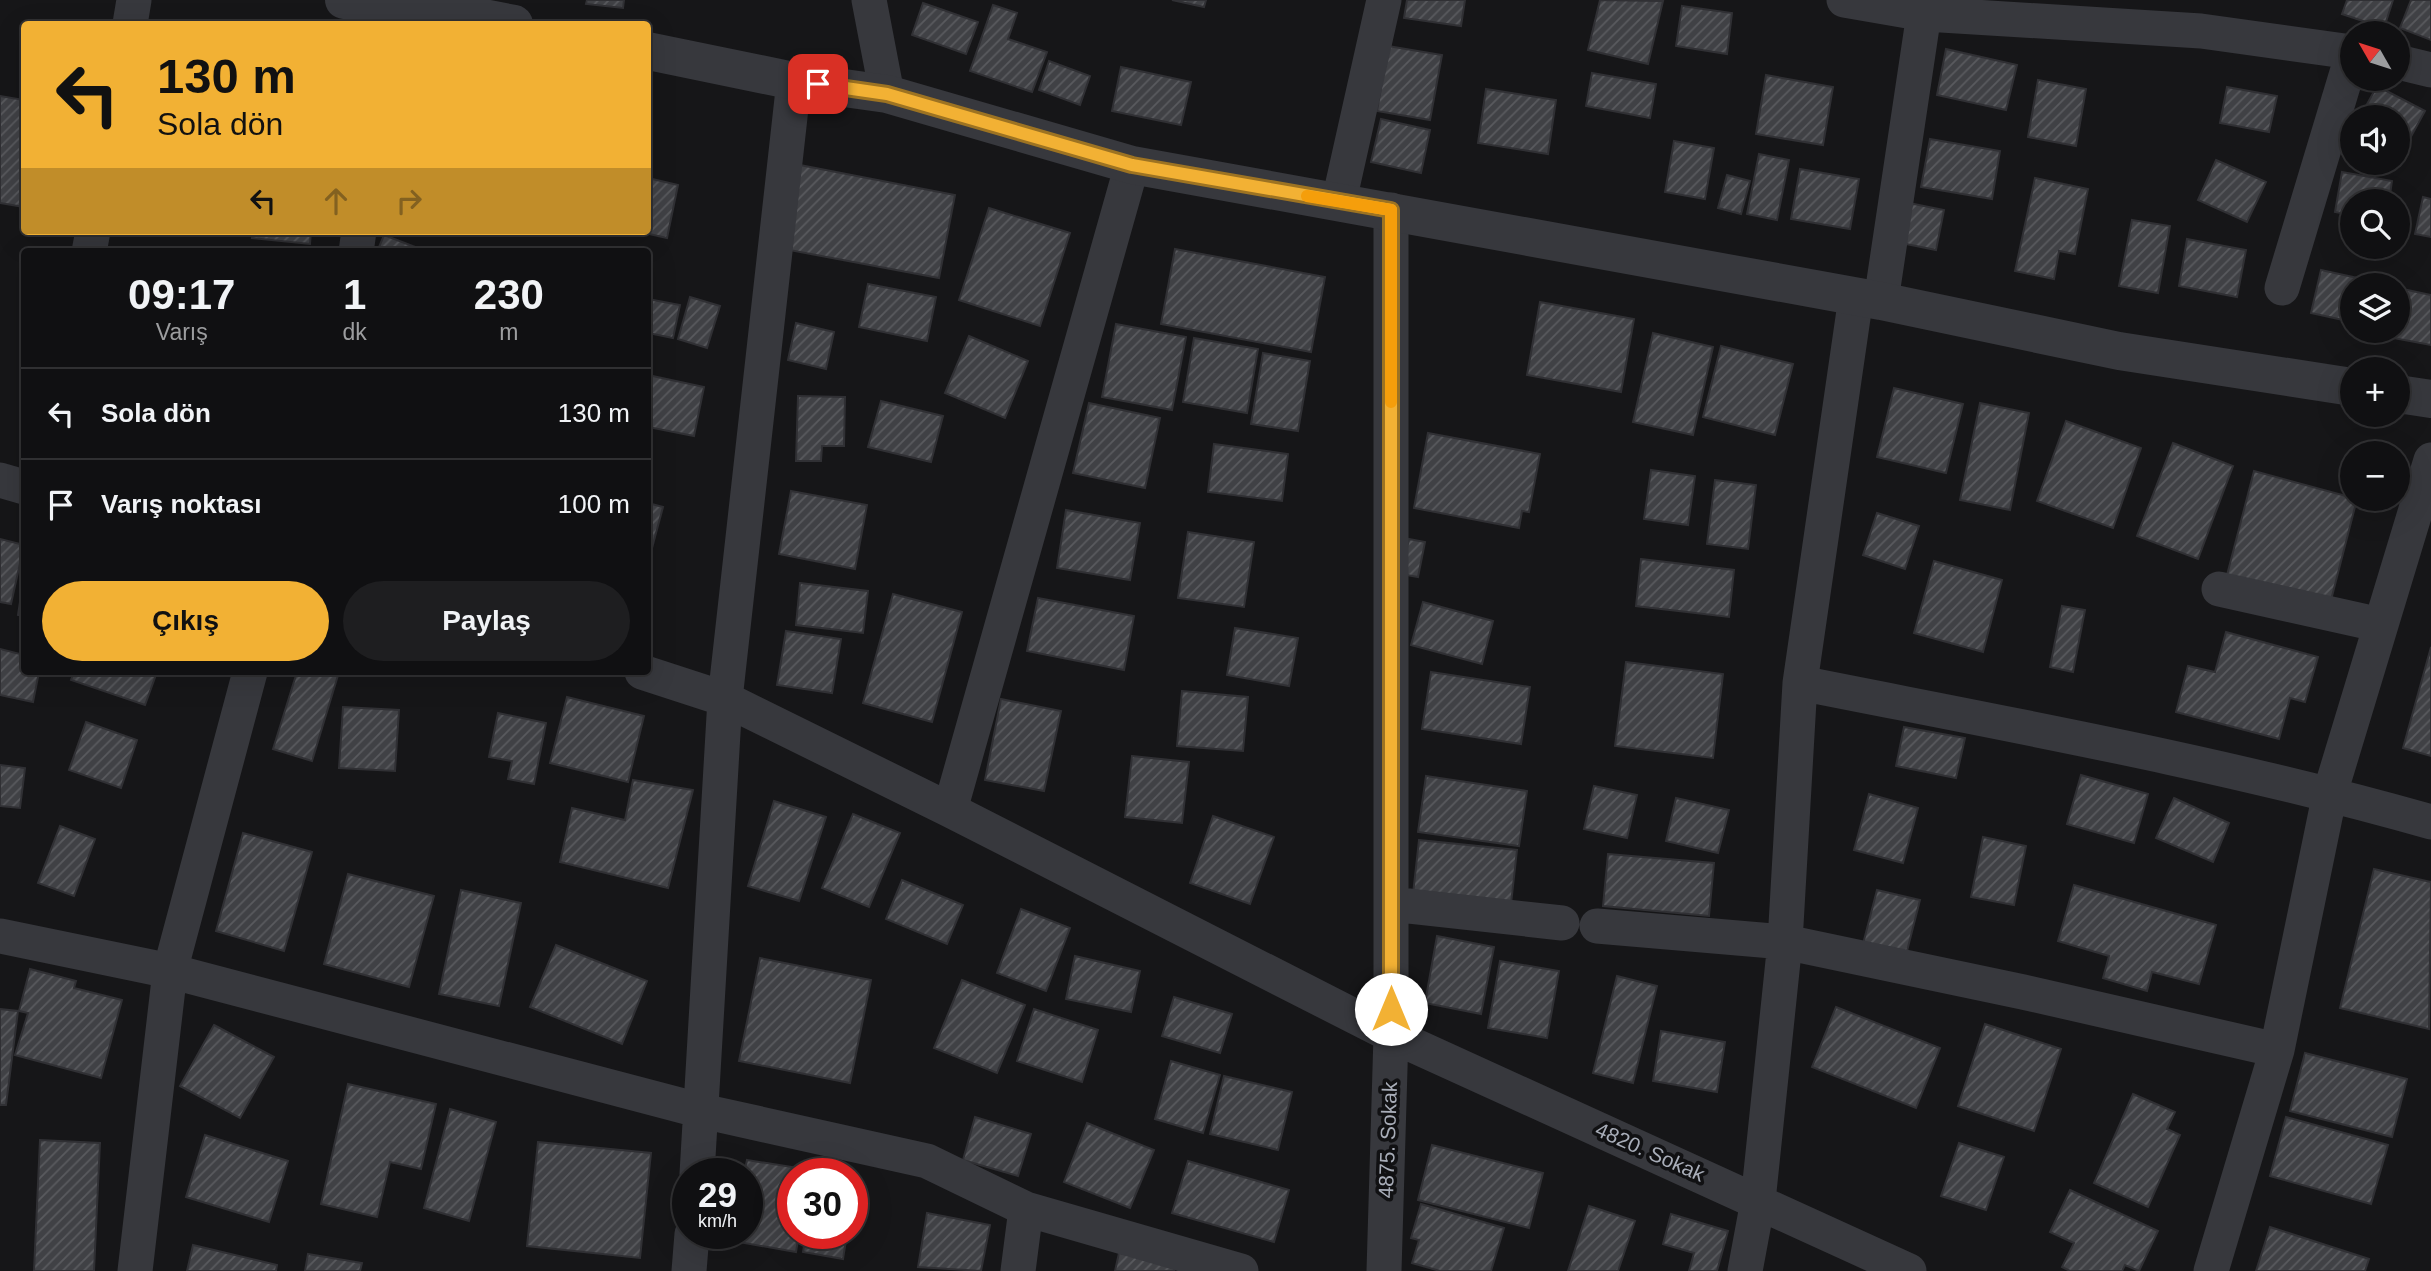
<!DOCTYPE html>
<html lang="tr">
<head>
<meta charset="utf-8">
<style>
	:root { --surface:#101012; --page:#1e1e20; --text:#f1f3f6; --muted:#9c9d9f; --line:#303032; --accent:#f2b134 }
	body { margin:0; font-family:Helvetica,sans-serif; background:var(--page); color:var(--text); height:100vh; display:flex; flex-direction:column; font-size:26px; white-space:nowrap }
	* { box-sizing:border-box; margin:0 }
	p { font-size:23px; color:var(--muted) }
	.icon { flex:none; width:38px; height:38px; fill:none; stroke:currentColor; stroke-width:2; stroke-linecap:round; stroke-linejoin:round }
	.map { position:relative; flex:1; overflow:hidden }
	.side { position:absolute; left:21px; top:248px; width:630px; height:427px; display:flex; flex-direction:column; background:var(--surface); border-radius:7px; box-shadow:0 7px 28px #0002,0 0 0 2px var(--line) }
	.side>* { flex:none }
	.guide { position:absolute; left:21px; top:21px; width:630px; height:214px; border-radius:7px; box-shadow:0 7px 28px #0002,0 0 0 2px var(--line); background:#f2b134; color:#111; overflow:hidden }
	.needle { width:46px; rotate:309deg }
	.buttons { position:absolute; left:2340px; top:21px; display:grid; gap:14px }
	.buttons a { display:grid; place-items:center; width:70px; height:70px; border-radius:50%; background:var(--surface); box-shadow:0 7px 28px #0002,0 0 0 2px var(--line); font-size:35px }
	.speed { position:absolute; left:672px; top:1158px; display:flex; gap:14px; font-size:35px; font-weight:700; text-align:center }
	.speed>* { display:grid; place-content:center; width:91px; height:91px; border-radius:50%; background:var(--surface); box-shadow:0 7px 28px #0002,0 0 0 2px var(--line); line-height:1 }
	.speed small { font-size:18px; font-weight:400 }
	.speed .limit { border:10px solid #d22; background:#fff; color:#111 }
	.pin { position:absolute; display:grid; place-items:center; width:60px; height:60px; color:#fff; margin:-30px; border-radius:14px; box-shadow:0 4px 10px #0006 }
	.me { position:absolute; width:77px; margin:-38px; rotate:0deg; stroke-linejoin:round; filter:drop-shadow(0 0 5px #0008) }
	.turn { display:flex; align-items:center; gap:24px; height:147px; padding:0 21px; font-size:32px }
	.turn .icon { width:91px; height:91px; stroke-width:2.5 }
	.turn b { display:block; font-size:49px; line-height:60px }
	.lanes { display:flex; align-items:center; height:66px; padding:0 21px; background:#0003; justify-content:center; gap:35px; direction:ltr }
	.lanes .off { opacity:.35 }
	.eta { display:flex; justify-content:space-evenly; align-items:center; height:119px; text-align:center }
	.eta b { font-size:42px; font-weight:700; line-height:49px }
	.primary-button { display:flex; gap:14px; margin-top:auto; padding:14px 21px }
	.primary-button a { flex:1; height:80px; border-radius:42px; background:var(--accent); color:#111; font-size:28px; font-weight:700; line-height:80px; text-align:center }
	.primary-button a+a { background:var(--page); color:var(--text) }
	ul { padding:0; list-style:none }
	li { display:flex; align-items:center; gap:21px; height:91px; padding:0 21px; border-top:2px solid var(--line) }
	li div { flex:1 }
	li b { display:block; font-size:26px }
	li em { font-style:normal }
	.map>svg:first-child { display:block }
	.building { fill:url(#building-hatch); stroke:#303034; stroke-width:2 }
	.lines { fill:none; stroke-linecap:round; stroke-linejoin:round }
	.minor { stroke:#37383d; stroke-width:35 }
	.tertiary { stroke:#37383d; stroke-width:38 }
	.route-casing { stroke:#9d7322; stroke-width:18 }
	.route { stroke:#f2b134; stroke-width:12 }
	.slow { stroke:#f59e0b; stroke-width:12 }
	.labels { text-anchor:middle; stroke-width:7; stroke-linejoin:round; paint-order:stroke }
	.street-label { font-size:21px; fill:#a8adb8; stroke:#111113 }
</style>
</head>
<body>
<div class="map">
<svg width="2431" height="1271" viewBox="0 0 2431 1271">
	<defs>
		<pattern id="building-hatch" width="6" height="6" patternUnits="userSpaceOnUse" patternTransform="scale(1.75)"><rect width="6" height="6" fill="#404145"/><path d="M-1 1l2-2M0 6l6-6M5 7l2-2" fill="none" stroke="#595a5e"/></pattern>
	</defs>
	<rect width="100%" height="100%" fill="#161618"/>
	<!-- building -->
	<path class="building" d="M 587,0 L 624,0 L 623,8 L 586,4 Z
		M 1172,0 L 1206,0 L 1204,7 Z
		M 1407,0 L 1465,0 L 1461,26 L 1404,18 Z
		M 1600,0 L 1663,1 L 1648,64 L 1588,50 Z
		M 2347,0 L 2393,0 L 2384,28 L 2342,14 Z
		M 2411,0 L 2431,0 L 2431,40 L 2400,28 Z
		M 923,3 L 978,22 L 966,54 L 912,35 Z
		M 993,5 L 1017,13 L 1008,39 L 1047,52 L 1032,92 L 970,71 Z
		M 1682,6 L 1732,13 L 1727,54 L 1676,46 Z
		M 1388,46 L 1442,55 L 1430,120 L 1377,111 Z
		M 1946,49 L 2017,65 L 2006,110 L 1937,95 Z
		M 1049,61 L 1090,76 L 1080,105 L 1039,90 Z
		M 1121,67 L 1191,82 L 1181,125 L 1112,111 Z
		M 1592,73 L 1656,84 L 1650,118 L 1586,106 Z
		M 1766,75 L 1833,87 L 1823,145 L 1756,134 Z
		M 2038,80 L 2086,89 L 2076,146 L 2028,137 Z
		M 2377,86 L 2425,111 L 2402,153 L 2398,150 L 2398,117 L 2360,117 Z
		M 2227,87 L 2277,96 L 2269,132 L 2220,123 Z
		M 1486,89 L 1556,100 L 1548,154 L 1478,143 Z
		M 0,96 L 24,100 L 24,207 L 0,203 Z
		M 1381,119 L 1430,130 L 1421,173 L 1371,162 Z
		M 1930,139 L 2000,151 L 1992,199 L 1921,187 Z
		M 1674,141 L 1714,148 L 1705,199 L 1665,192 Z
		M 1759,154 L 1789,160 L 1777,220 L 1747,214 Z
		M 2216,160 L 2266,182 L 2247,222 L 2198,200 Z
		M 800,165 L 955,195 L 939,278 L 784,249 Z
		M 1800,169 L 1859,179 L 1850,229 L 1791,219 Z
		M 2342,172 L 2392,181 L 2389,201 L 2352,201 L 2352,215 L 2335,212 Z
		M 1727,175 L 1750,181 L 1741,214 L 1718,208 Z
		M 648,178 L 678,185 L 667,238 L 636,231 L 648,231 Z
		M 2035,178 L 2088,189 L 2075,254 L 2059,251 L 2054,279 L 2015,271 Z
		M 2423,197 L 2431,199 L 2431,237 L 2415,234 Z
		M 1904,202 L 1944,210 L 1936,250 L 1896,242 Z
		M 989,208 L 1070,233 L 1040,326 L 959,300 Z
		M 2132,220 L 2170,226 L 2158,293 L 2119,286 Z
		M 253,231 L 311,231 L 310,244 L 252,238 Z
		M 384,235 L 428,252 L 377,252 Z
		M 2187,239 L 2246,250 L 2237,297 L 2179,286 Z
		M 1175,249 L 1325,277 L 1311,352 L 1161,324 Z
		M 2321,270 L 2381,283 L 2381,285 L 2352,285 L 2352,322 L 2311,313 Z
		M 868,284 L 936,297 L 927,341 L 859,327 Z
		M 2398,288 L 2431,295 L 2431,345 L 2388,337 L 2390,331 L 2398,331 Z
		M 690,297 L 720,306 L 707,348 L 678,339 Z
		M 648,299 L 680,305 L 673,338 L 648,333 Z
		M 1540,302 L 1634,319 L 1621,392 L 1527,375 Z
		M 796,323 L 834,332 L 826,369 L 788,360 Z
		M 1116,324 L 1186,337 L 1172,410 L 1102,397 Z
		M 1653,333 L 1713,347 L 1693,435 L 1633,422 Z
		M 969,336 L 1028,361 L 1005,418 L 945,393 Z
		M 1194,338 L 1258,349 L 1247,413 L 1183,402 Z
		M 1721,346 L 1793,364 L 1775,435 L 1703,417 Z
		M 1263,353 L 1310,361 L 1298,431 L 1251,424 Z
		M 648,375 L 704,387 L 694,436 L 648,427 Z
		M 1894,388 L 1963,404 L 1946,473 L 1877,457 Z
		M 798,396 L 845,397 L 844,446 L 822,446 L 821,461 L 796,461 Z
		M 881,401 L 943,416 L 931,462 L 868,447 Z
		M 1089,403 L 1160,418 L 1145,488 L 1073,473 Z
		M 1980,403 L 2029,413 L 2010,510 L 1960,500 Z
		M 2066,421 L 2141,448 L 2113,528 L 2037,501 Z
		M 1428,433 L 1540,454 L 1529,512 L 1522,511 L 1519,528 L 1414,508 Z
		M 2173,443 L 2233,466 L 2198,559 L 2137,536 Z
		M 1214,444 L 1288,454 L 1282,501 L 1208,492 Z
		M 1651,470 L 1695,476 L 1688,525 L 1644,519 Z
		M 2254,471 L 2357,499 L 2330,604 L 2226,579 Z
		M 1715,480 L 1756,485 L 1748,549 L 1707,544 Z
		M 791,491 L 867,505 L 855,569 L 779,554 Z
		M 648,503 L 663,507 L 648,563 Z
		M 1066,510 L 1140,523 L 1130,580 L 1057,568 Z
		M 1877,513 L 1919,526 L 1905,569 L 1863,555 Z
		M 1188,532 L 1254,542 L 1244,607 L 1178,598 Z
		M 0,539 L 24,545 L 11,604 L 0,602 Z
		M 1409,539 L 1425,542 L 1418,577 L 1401,574 Z
		M 1641,559 L 1734,570 L 1729,617 L 1636,606 Z
		M 1934,561 L 2002,580 L 1983,652 L 1914,633 Z
		M 24,576 L 24,616 L 18,615 Z
		M 800,583 L 868,591 L 863,633 L 796,625 Z
		M 893,594 L 962,612 L 932,722 L 863,703 Z
		M 1038,598 L 1134,616 L 1124,670 L 1027,651 Z
		M 1423,602 L 1493,621 L 1482,664 L 1411,645 Z
		M 2062,606 L 2085,610 L 2073,672 L 2050,667 Z
		M 1235,628 L 1298,638 L 1289,686 L 1227,675 Z
		M 786,631 L 841,639 L 832,693 L 777,685 Z
		M 2226,632 L 2318,657 L 2305,702 L 2290,698 L 2279,739 L 2176,712 L 2188,666 L 2215,672 Z
		M 2431,647 L 2431,756 L 2403,748 Z
		M 0,649 L 24,655 L 24,672 L 39,672 L 33,702 L 0,695 Z
		M 1626,662 L 1723,674 L 1713,758 L 1615,746 Z
		M 74,672 L 157,672 L 145,705 L 71,680 Z
		M 297,672 L 339,672 L 312,761 L 273,749 Z
		M 1431,672 L 1530,687 L 1521,744 L 1422,729 Z
		M 1182,691 L 1248,697 L 1243,751 L 1177,746 Z
		M 567,697 L 644,716 L 628,782 L 550,763 Z
		M 1001,699 L 1061,711 L 1044,791 L 985,780 Z
		M 343,707 L 399,710 L 395,771 L 339,768 Z
		M 498,713 L 546,723 L 534,784 L 508,779 L 512,761 L 489,757 Z
		M 86,722 L 137,740 L 121,788 L 69,770 Z
		M 1904,727 L 1965,738 L 1956,778 L 1896,766 Z
		M 1132,756 L 1189,762 L 1182,823 L 1125,817 Z
		M 0,765 L 25,768 L 20,808 L 0,806 Z
		M 2081,775 L 2148,794 L 2134,843 L 2067,824 Z
		M 1426,776 L 1527,791 L 1519,846 L 1418,832 Z
		M 633,780 L 693,790 L 668,888 L 560,862 L 572,808 L 625,820 Z
		M 1594,786 L 1637,795 L 1627,838 L 1584,829 Z
		M 1869,794 L 1918,808 L 1903,863 L 1854,850 Z
		M 1676,798 L 1729,810 L 1718,853 L 1666,841 Z
		M 2174,798 L 2229,823 L 2213,862 L 2156,838 Z
		M 774,801 L 826,817 L 799,901 L 748,886 Z
		M 853,814 L 900,833 L 869,907 L 822,888 Z
		M 1213,816 L 1274,837 L 1250,904 L 1190,883 Z
		M 60,826 L 95,839 L 74,896 L 38,883 Z
		M 243,833 L 312,852 L 284,951 L 216,931 Z
		M 1983,837 L 2026,846 L 2014,905 L 1971,897 Z
		M 1419,840 L 1517,850 L 1511,904 L 1413,894 Z
		M 1608,854 L 1714,863 L 1709,916 L 1603,906 Z
		M 2374,869 L 2431,882 L 2429,1029 L 2340,1008 Z
		M 348,874 L 434,896 L 409,987 L 324,964 Z
		M 902,880 L 963,905 L 947,944 L 886,919 Z
		M 2074,885 L 2216,925 L 2199,984 L 2152,972 L 2147,991 L 2103,978 L 2109,956 L 2058,941 Z
		M 461,890 L 521,903 L 499,1006 L 439,994 Z
		M 1877,890 L 1920,900 L 1906,955 L 1863,944 Z
		M 1021,909 L 1070,928 L 1046,991 L 997,973 Z
		M 1437,936 L 1494,947 L 1481,1014 L 1425,1003 Z
		M 556,945 L 647,981 L 622,1044 L 530,1007 Z
		M 1075,956 L 1140,971 L 1131,1012 L 1066,999 Z
		M 760,958 L 871,980 L 850,1083 L 739,1061 Z
		M 1500,961 L 1559,971 L 1547,1038 L 1488,1028 Z
		M 30,969 L 76,981 L 74,988 L 122,1000 L 101,1078 L 15,1055 L 28,1013 L 19,1011 Z
		M 1617,976 L 1657,986 L 1633,1083 L 1593,1073 Z
		M 962,980 L 1025,1005 L 997,1073 L 934,1048 Z
		M 1174,997 L 1232,1014 L 1220,1053 L 1162,1036 Z
		M 1836,1007 L 1940,1048 L 1916,1108 L 1812,1067 Z
		M 0,1009 L 18,1011 L 6,1105 L 0,1105 Z
		M 1034,1009 L 1098,1030 L 1082,1082 L 1017,1061 Z
		M 1985,1024 L 2061,1049 L 2034,1131 L 1958,1106 Z
		M 214,1025 L 274,1057 L 240,1118 L 180,1086 Z
		M 1661,1031 L 1725,1042 L 1717,1092 L 1653,1081 Z
		M 2305,1053 L 2407,1079 L 2392,1137 L 2290,1111 Z
		M 1171,1061 L 1220,1075 L 1203,1133 L 1155,1119 Z
		M 1224,1076 L 1292,1092 L 1278,1150 L 1210,1134 Z
		M 348,1084 L 436,1104 L 421,1169 L 390,1162 L 377,1217 L 321,1204 Z
		M 2133,1094 L 2175,1112 L 2167,1129 L 2180,1135 L 2148,1207 L 2094,1183 Z
		M 450,1109 L 496,1122 L 469,1221 L 424,1208 Z
		M 975,1117 L 1031,1134 L 1018,1176 L 963,1160 Z
		M 2286,1117 L 2388,1145 L 2371,1204 L 2270,1176 Z
		M 1087,1123 L 1154,1150 L 1130,1208 L 1064,1182 Z
		M 205,1135 L 288,1161 L 269,1222 L 186,1197 Z
		M 40,1140 L 100,1143 L 94,1271 L 34,1271 Z
		M 538,1142 L 651,1153 L 640,1258 L 527,1246 Z
		M 1959,1143 L 2004,1157 L 1986,1210 L 1941,1196 Z
		M 1432,1145 L 1543,1173 L 1529,1228 L 1418,1200 Z
		M 747,1160 L 811,1170 L 810,1174 L 793,1174 L 793,1234 L 799,1234 L 796,1252 L 733,1241 L 734,1234 L 747,1234 L 747,1174 L 744,1174 Z
		M 1188,1161 L 1289,1190 L 1274,1242 L 1172,1213 Z
		M 2070,1190 L 2158,1231 L 2139,1271 L 2125,1265 L 2122,1271 L 2070,1271 L 2062,1267 L 2074,1243 L 2050,1232 Z
		M 1421,1204 L 1504,1228 L 1491,1271 L 1440,1271 L 1412,1263 L 1419,1240 L 1411,1238 Z
		M 1589,1206 L 1635,1221 L 1618,1271 L 1568,1271 Z
		M 927,1213 L 990,1225 L 981,1271 L 918,1267 Z
		M 1671,1214 L 1728,1231 L 1717,1271 L 1689,1271 L 1694,1253 L 1663,1244 Z
		M 2270,1227 L 2369,1259 L 2365,1271 L 2256,1271 Z
		M 806,1234 L 847,1234 L 843,1259 L 803,1252 Z
		M 193,1245 L 277,1265 L 276,1271 L 187,1271 Z
		M 1119,1253 L 1176,1263 L 1174,1271 L 1115,1271 Z
		M 308,1254 L 362,1263 L 360,1271 L 305,1271 Z"/>
	<g class="lines">
		<!-- minor -->
		<path class="minor" d="M 869,0 L 887,94
			M 1844,0 L 1925,14 L 2201,31 L 2352,52
			M 130,24 L 134,0
			M 2398,62 L 2431,70
			M 1339,201 L 1384,0
			M 89,252 L 93,231
			M 356,252 L 359,231
			M 2282,288 L 2352,56
			M 1881,301 L 1926,0
			M 0,480 L 24,487
			M 2219,589 L 2381,625
			M 642,672 L 725,699 L 950,810 L 1391,1035 L 1909,1271
			M 1800,683 C 2011,725 2224,763 2431,822
			M 950,810 L 1132,165
			M 1391,904 L 1562,923
			M 1597,926 L 1785,942 L 2023,992 L 2277,1050
			M 0,936 L 170,971 L 702,1111 L 927,1161 L 1026,1209 L 1241,1271
			M 697,1174 L 725,699 L 794,81
			M 135,1271 L 170,971 L 250,672
			M 689,1271 L 692,1234
			M 1018,1271 L 1026,1209
			M 1384,1271 L 1391,1035 L 1391,210
			M 1745,1271 L 1758,1201 L 1785,942 L 1800,683 L 1856,297
			M 2211,1271 L 2277,1050 L 2330,793 L 2431,460"/>
		<!-- tertiary -->
		<path class="tertiary" d="M 344,0 L 413,4 L 514,24
			M 648,51 L 794,81 L 887,94 L 1132,165 L 1881,301 L 2119,351 L 2352,387
			M 2398,394 L 2431,399"/>
	</g>
	<g class="lines">
		<defs>
			<path id="route" d="M 818,84 L 887,94 L 1132,165 L 1391,210 L 1391,1009"/>
		</defs>
		<!-- route casing -->
		<use href="#route" class="route-casing"/>
		<!-- route -->
		<use href="#route" class="route"/>
		<!-- slow -->
		<path class="slow" d="M 1307,196 L 1391,210 L 1391,402"/>
	</g>
	<g class="labels">
		<!-- street labels -->
		<g class="street-label">
			<text transform="translate(1388 1140) rotate(-88)" y="7">4875. Sokak</text>
			<text transform="translate(1650 1152) rotate(24)" y="7">4820. Sokak</text>
		</g>
	</g>
</svg>
<div class="buttons">
<a><svg class="needle" viewBox="-14 -14 28 28"><path d="M0-13l5 13h-10z" fill="#e53935"/><path d="M0 13l5-13h-10z" fill="#9c9d9f"/></svg></a>
<a><svg class="icon" aria-label="sound" viewBox="0 0 24 24"><path d="M4 9h4l5-4v14l-5-4H4zM17 9q2 3 0 6"/></svg></a>
<a><svg class="icon" aria-label="search" viewBox="0 0 24 24"><circle cx="10" cy="10" r="6"/><path d="M15 15l6 6"/></svg></a>
<a><svg class="icon" aria-label="layers" viewBox="0 0 24 24"><path d="M12 4l9 5-9 5-9-5zM3 14l9 5 9-5"/></svg></a>
<a>+</a>
<a>−</a>
</div>
<div class="speed"><div>29<small>km/h</small></div><div class="limit">30</div></div>
<div class="pin" style="left:818px;top:84px;background:#d93025"><svg class="icon" aria-label="arrive" viewBox="0 0 24 24"><path d="M6 21V4h12l-3 4 3 4H6"/></svg></div>
<svg class="me" style="left:1391px;top:1009px" viewBox="-20 -20 40 40"><circle r="19" fill="#fff"/><path d="M0-13L10 11 0 6-10 11z" fill="#f2b134"/></svg>
<div class="guide">
<div class="turn"><svg class="icon" aria-label="left" viewBox="0 0 24 24"><path d="M17 20v-9H6M10 6l-5 5 5 5"/></svg><div><b>130 m</b>Sola dön</div></div>
<div class="lanes"><svg class="icon" aria-label="left" viewBox="0 0 24 24"><path d="M17 20v-9H6M10 6l-5 5 5 5"/></svg><svg class="icon off" aria-label="ahead" viewBox="0 0 24 24"><path d="M12 20V5M6 11l6-6 6 6"/></svg><svg class="icon off" aria-label="right" viewBox="0 0 24 24"><path d="M7 20v-9h11M14 6l5 5-5 5"/></svg></div>
</div>
<section class="side">
<div class="eta">
<div><b>09:17</b><p>Varış</p></div>
<div><b>1</b><p>dk</p></div>
<div><b>230</b><p>m</p></div>
</div>
<ul>
<li><svg class="icon" aria-label="left" viewBox="0 0 24 24"><path d="M17 20v-9H6M10 6l-5 5 5 5"/></svg><div><b>Sola dön</b></div><em>130 m</em></li>
<li><svg class="icon" aria-label="arrive" viewBox="0 0 24 24"><path d="M6 21V4h12l-3 4 3 4H6"/></svg><div><b>Varış noktası</b></div><em>100 m</em></li>
</ul>
<div class="primary-button"><a>Çıkış</a><a>Paylaş</a></div>
</section>
</div>
</body>
</html>
